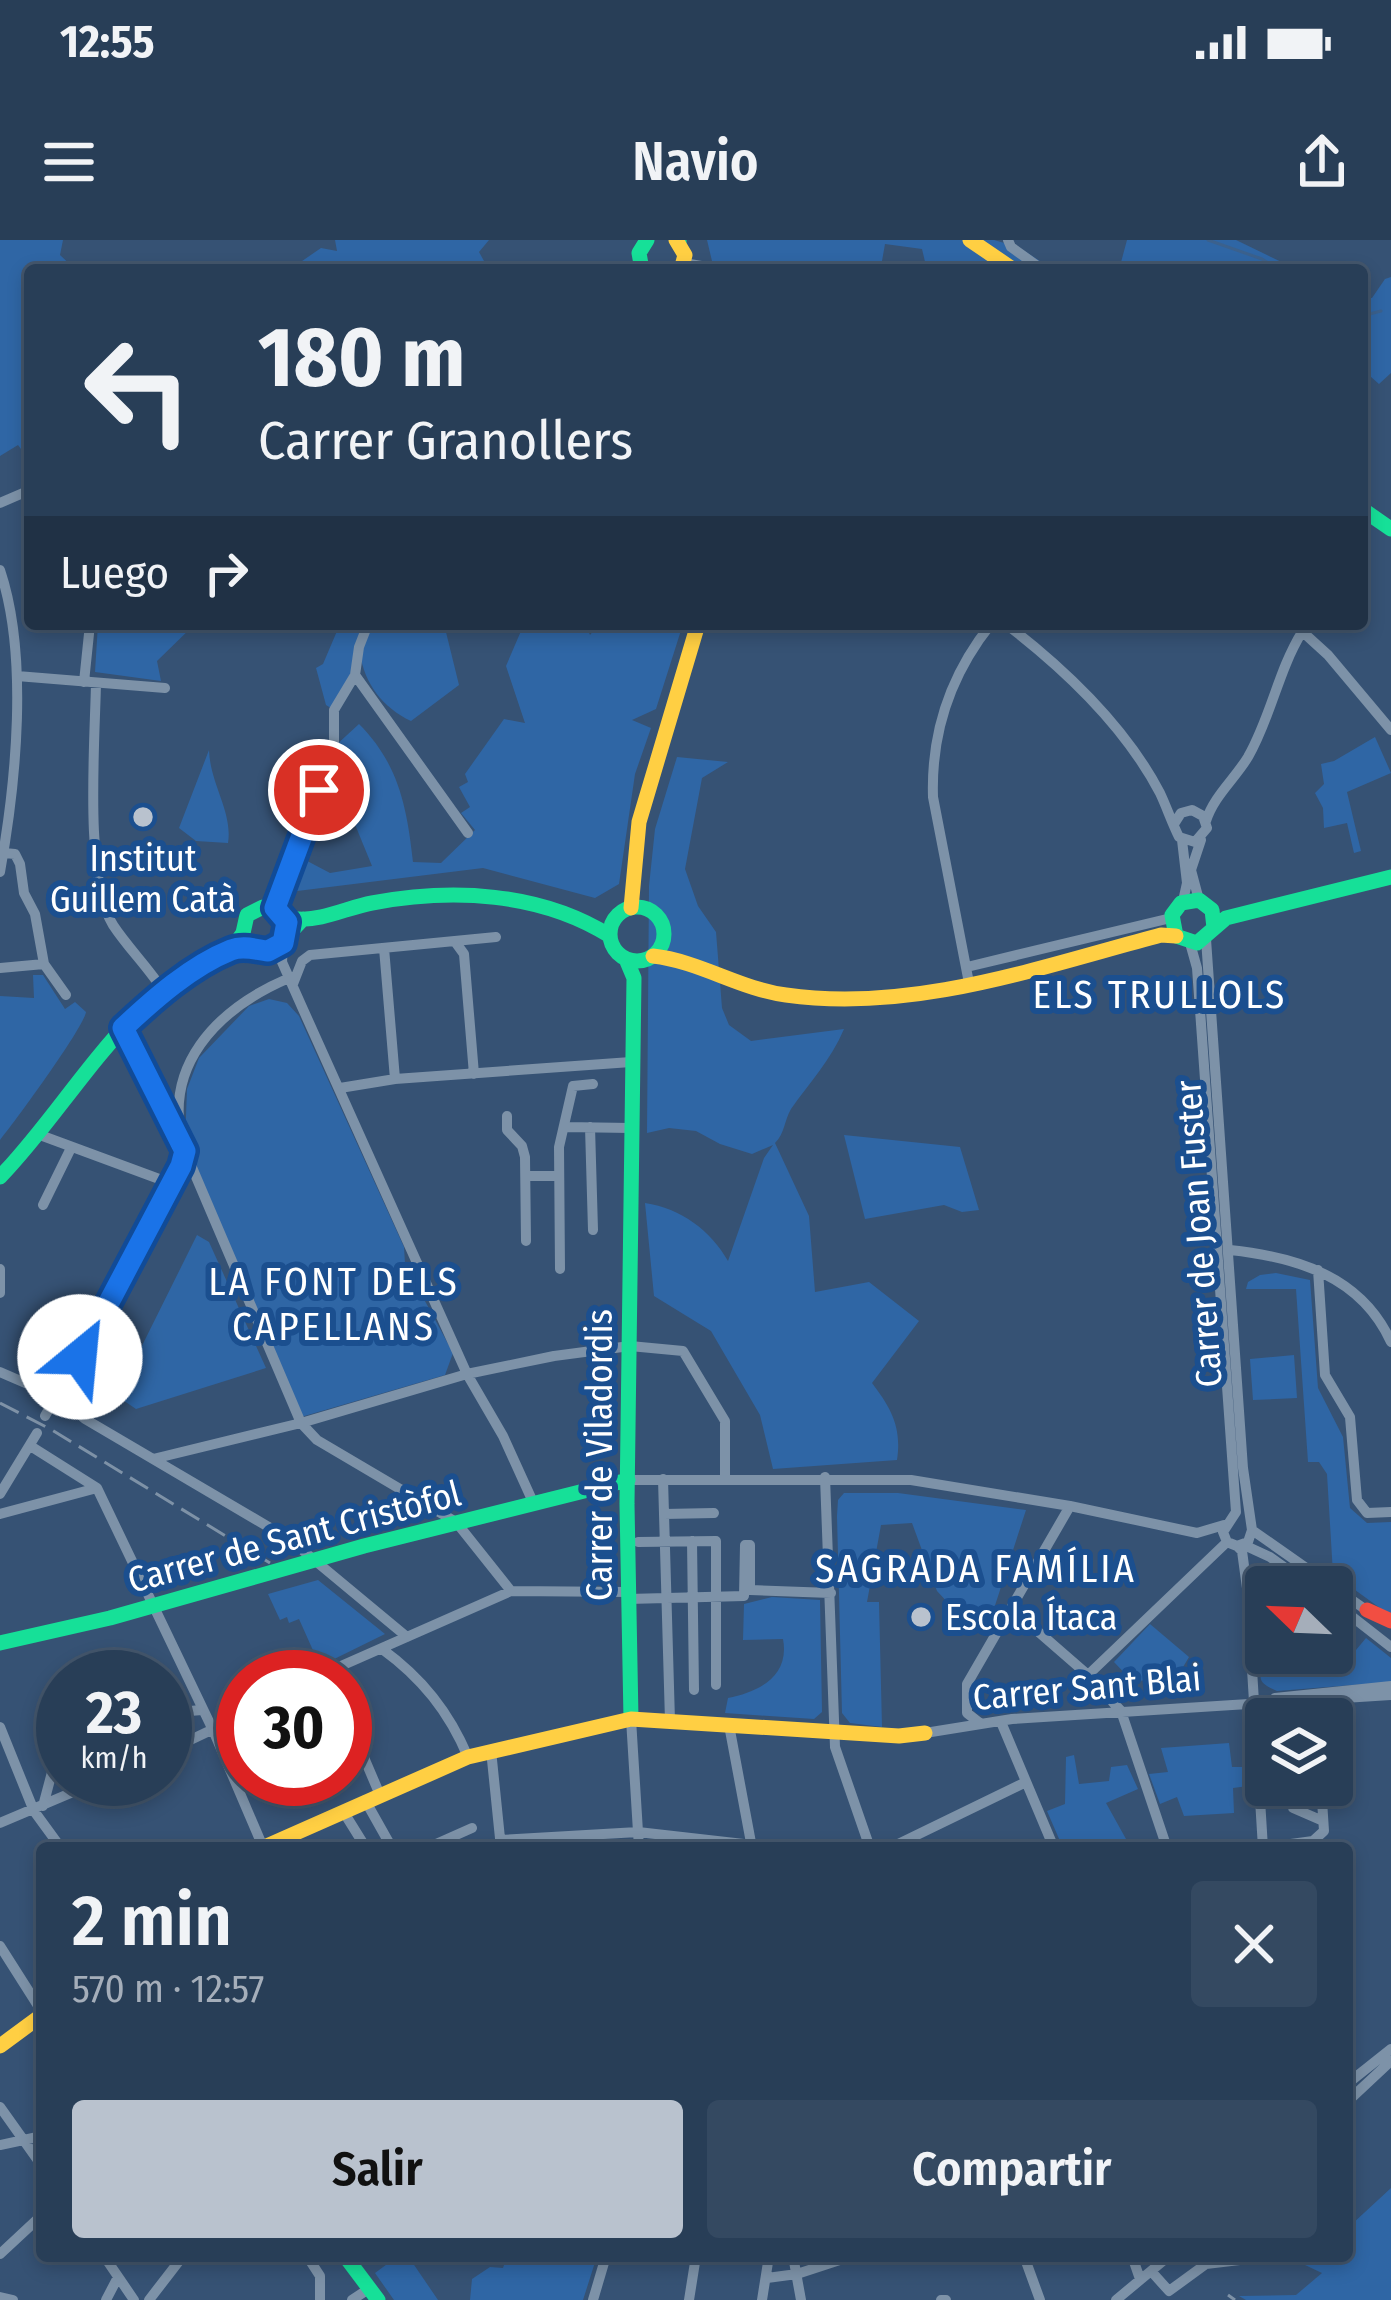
<!DOCTYPE html>
<html lang="es">
<head>
<meta charset="utf-8">
<style>
	:root { --surface:#283e57; --page:#344961; --text:#f1f3f6; --muted:#a5aeba; --line:#44576d; --accent:#b9c2ce }
	body { margin:0; font-family:"Fira Sans Condensed",sans-serif; background:var(--page); color:var(--text); height:100vh; display:flex; flex-direction:column; font-size:45px; white-space:nowrap }
	* { box-sizing:border-box; margin:0 }
	p { font-size:39px; color:var(--muted) }
	.icon { flex:none; width:66px; height:66px; fill:none; stroke:currentColor; stroke-width:2; stroke-linecap:round; stroke-linejoin:round }
	.map { position:relative; flex:1; overflow:hidden }
	.side { position:absolute; left:36px; top:1602px; width:1317px; height:420px; display:flex; flex-direction:column; background:var(--surface); border-radius:12px; box-shadow:0 6px 18px #0003,0 0 0 3px var(--line) }
	.side>* { flex:none }
	.top-card { position:absolute; left:24px; top:24px; width:1344px; height:366px; border-radius:12px; box-shadow:0 6px 18px #0003,0 0 0 3px var(--line); background:#283e57; color:var(--text); overflow:hidden }
	.needle { width:78px; rotate:293deg }
	.fabs { position:absolute; left:1245px; top:1326px; display:grid; gap:24px }
	.fabs a { display:grid; place-items:center; width:108px; height:108px; border-radius:12px; background:var(--surface); box-shadow:0 6px 18px #0003,0 0 0 3px var(--line); font-size:60px }
	.speed { position:absolute; left:36px; top:1410px; display:flex; gap:24px; font-size:60px; font-weight:700; text-align:center }
	.speed>* { display:grid; place-content:center; width:156px; height:156px; border-radius:50%; background:var(--surface); box-shadow:0 6px 18px #0003,0 0 0 3px var(--line); line-height:1 }
	.speed small { font-size:30px; font-weight:400 }
	.speed .limit { border:18px solid #d22; background:#fff; color:#111 }
	.pin { position:absolute; display:grid; place-items:center; width:102px; height:102px; color:#fff; margin:-51px; border:6px solid #fff; border-radius:50%; box-shadow:0 3px 12px #0007 }
	.me { position:absolute; width:132px; margin:-66px; rotate:28deg; stroke-linejoin:round; filter:drop-shadow(0 0 9px #0008) }
	.turn { display:flex; align-items:center; gap:42px; height:252px; padding:0 36px; font-size:54px }
	.turn .icon { width:156px; height:156px; stroke-width:2.5 }
	.turn b { display:block; font-size:84px; line-height:102px }
	.then { display:flex; align-items:center; height:114px; padding:0 36px; background:#0003; gap:24px; font-size:45px }
	.round { display:grid; place-items:center; flex:none; width:126px; height:126px; border-radius:12px; background:var(--page) }
	.overview { display:flex; align-items:center; justify-content:space-between; height:204px; padding:0 36px }
	h1 { font-size:72px; font-weight:600; line-height:90px }
	.cta { display:flex; gap:24px; margin-top:auto; padding:24px 36px }
	.cta a { flex:1; height:138px; border-radius:12px; background:var(--accent); color:#111; font-size:48px; font-weight:600; line-height:138px; text-align:center }
	.cta a+a { background:var(--page); color:var(--text) }
	.status { display:flex; justify-content:space-between; align-items:center; height:84px; padding:0 60px; background:var(--surface); direction:ltr }
	.status svg { height:33px; fill:currentColor }
	header { display:flex; justify-content:space-between; align-items:center; height:156px; padding:0 36px; background:var(--surface); font-size:54px; font-weight:600 }
	.map>svg:first-child { display:block }
	.green { fill:#2f66a5 }
	.lines { fill:none; stroke-linecap:round; stroke-linejoin:round }
	.stream { stroke:#3b618d; stroke-width:3 }
	.street { stroke:#7d92a8; stroke-width:10 }
	.fast { stroke:#16e098; stroke-width:15 }
	.slow { stroke:#ffcf43; stroke-width:15 }
	.jam { stroke:#f24e42; stroke-width:15 }
	.rail { stroke:#7e92a7; stroke-width:3; stroke-dasharray:21 9; stroke-linecap:butt }
	.route-casing { stroke:#114b97; stroke-width:30 }
	.route { stroke:#1a73e8; stroke-width:21 }
	.poi-dot { fill:#b9c2ce; stroke:#1b4f8f; stroke-width:4.5 }
	.labels { text-anchor:middle; stroke-width:12; stroke-linejoin:round; paint-order:stroke }
	.poi-label { font-size:36px; fill:#fff; stroke:#1b4f8f }
	.street-label { font-size:36px; fill:#fff; stroke:#1b4f8f }
	.neighbourhood-label { font-size:39px; letter-spacing:3px; fill:#fff; stroke:#1b4f8f }
</style>
</head>
<body>
<div class="status"><b>12:55</b><svg viewBox="0 0 49 12"><path d="M0 12V9h3v3zM5 12V6h3v6zM10 12V3h3v9zM15 12V0h3v12zM26 1h20v11H26zM47 4h2v5h-2z"/></svg></div>
<header><svg class="icon" aria-label="menu" viewBox="0 0 24 24"><path d="M4 6h16M4 12h16M4 18h16"/></svg>Navio<svg class="icon" aria-label="share" viewBox="0 0 24 24"><path d="M12 15V3M7 8l5-5 5 5M5 13v7h14v-7"/></svg></header>
<div class="map">
<svg width="1391" height="2060" viewBox="0 0 1391 2060">
	<rect width="100%" height="100%" fill="#365274"/>
	<!-- green -->
	<path class="green" d="M 0,0 L 63,0 L 60,15 L 76,30 L 30,30 L 30,221 L 18,205 L 0,216 Z
		M 335,0 L 489,0 L 479,12 L 489,30 L 289,30 L 321,8 L 337,11 Z
		M 707,0 L 994,0 L 1018,7 L 1054,30 L 927,30 L 922,9 L 885,4 L 882,21 L 860,30 L 724,30 L 708,27 L 712,21 Z
		M 1127,0 L 1236,0 L 1298,30 L 1249,30 L 1243,25 L 1215,21 L 1206,30 L 1123,30 L 1120,26 Z
		M 1391,37 L 1391,133 L 1379,144 L 1362,129 L 1362,58 L 1372,58 L 1385,39 Z
		M 98,384 L 195,384 L 157,421 L 161,441 L 95,432 Z
		M 340,384 L 444,384 L 459,445 L 411,481 C 383,468 364,443 360,413 L 355,435 L 334,470 L 326,465 L 316,428 L 323,424 Z
		M 524,384 L 585,384 L 590,395 L 599,384 L 683,384 L 656,469 L 632,480 L 651,488 L 635,534 L 619,644 L 595,658 L 483,628 L 281,653 L 294,614 L 330,633 L 372,626 L 329,521 L 334,507 L 359,484 C 399,524 407,568 413,622 L 441,623 L 475,590 L 461,573 L 470,567 L 459,547 L 468,542 L 465,534 L 504,479 L 525,483 L 506,426 Z
		M 1375,497 L 1391,533 L 1347,552 L 1361,611 L 1354,613 L 1347,583 L 1324,588 L 1323,568 L 1315,553 L 1324,544 L 1321,524 L 1334,521 Z
		M 209,510 C 210,544 233,572 228,603 L 196,601 L 179,588 Z
		M 677,517 L 728,522 L 702,538 L 685,629 L 698,666 L 716,692 L 722,768 L 729,785 L 751,801 L 844,789 C 831,820 810,842 791,869 C 784,881 785,893 775,903 L 809,976 L 815,1052 L 869,1042 L 919,1081 L 872,1143 C 891,1168 902,1187 897,1220 L 773,1229 L 760,1175 L 711,1091 L 654,1056 L 645,963 C 681,968 711,991 728,1021 L 764,918 L 773,905 L 752,914 L 720,904 L 696,891 L 669,888 L 647,893 L 649,646 L 655,589 Z
		M 33,735 L 43,735 L 65,769 L 75,762 L 86,772 C 84,787 15,882 0,900 L 0,756 L 34,758 Z
		M 269,759 L 287,763 L 299,776 L 404,1007 L 405,1024 L 453,1113 L 445,1135 L 301,1177 L 185,903 L 187,849 L 199,818 L 249,766 Z
		M 844,895 L 960,907 L 979,970 L 962,972 L 944,965 L 865,979 Z
		M 197,995 L 209,1002 L 266,1128 L 136,1169 L 117,1156 Z
		M 1276,1033 L 1310,1040 L 1318,1148 L 1343,1197 L 1350,1268 L 1367,1283 L 1391,1282 L 1391,1376 L 1333,1334 L 1327,1234 L 1319,1222 L 1308,1222 L 1296,1049 L 1246,1049 L 1248,1042 L 1260,1035 Z
		M 1294,1115 L 1297,1158 L 1253,1160 L 1250,1119 Z
		M 844,1253 L 898,1253 L 1026,1270 L 988,1387 L 975,1392 L 937,1351 L 912,1283 L 881,1285 L 867,1362 L 879,1362 L 882,1487 L 850,1483 L 842,1473 L 837,1276 L 838,1260 Z
		M 318,1340 L 385,1394 L 320,1426 L 299,1379 L 289,1383 L 287,1377 L 280,1380 L 268,1354 Z
		M 772,1357 L 820,1360 L 822,1472 L 814,1479 L 725,1473 L 728,1458 C 759,1452 790,1436 783,1399 L 743,1400 L 744,1364 Z
		M 1150,1384 L 1189,1417 L 1176,1439 L 1132,1441 L 1114,1422 Z
		M 1366,1398 L 1391,1418 L 1391,1442 L 1277,1451 C 1247,1439 1266,1430 1273,1413 L 1332,1413 L 1332,1402 L 1356,1410 Z
		M 1229,1503 L 1232,1527 L 1248,1527 L 1248,1546 L 1233,1548 L 1234,1573 L 1184,1576 L 1177,1557 L 1160,1564 L 1149,1534 L 1168,1532 L 1161,1508 Z
		M 1074,1515 L 1079,1544 L 1109,1541 L 1111,1527 L 1127,1525 L 1138,1549 L 1106,1563 L 1131,1608 L 1063,1608 L 1047,1571 L 1065,1564 L 1066,1517 Z
		M 1391,1948 L 1391,2060 L 1246,2060 L 1239,2056 L 1296,2055 L 1322,2033 L 1286,2016 L 1347,2016 L 1347,1981 L 1351,1985 Z
		M 398,2016 L 408,2016 L 438,2060 L 394,2060 L 375,2033 Z
		M 507,2016 L 597,2016 L 583,2060 L 470,2060 L 472,2039 L 490,2027 L 503,2028 Z"/>
	<g class="lines">
		<!-- stream -->
		<path class="stream" d="M 1208,0 L 1262,19 L 1279,30
			M 1362,76 L 1381,71"/>
		<!-- street -->
		<path class="street" d="M 1008,0 L 1011,7 L 1043,30
			M 684,23 L 724,30
			M 0,263 L 30,250
			M 0,330 C 29,416 16,543 0,632
			M 1006,384 C 1066,430 1125,486 1160,553 C 1167,568 1172,583 1179,597 L 1195,602 L 1207,588 L 1203,576 L 1192,570 L 1181,573 L 1174,584
			M 1294,384 L 1328,415 L 1391,490
			M 355,435 L 468,593
			M 17,436 L 165,448
			M 84,442 L 90,384
			M 96,443 C 95,500 84,639 113,685 C 128,708 149,728 164,752
			M 1206,581 C 1214,556 1234,540 1248,517 C 1271,477 1278,431 1302,392
			M 1182,600 L 1187,643 L 1183,661
			M 4,613 L 15,614 L 20,624 L 24,653 L 35,674 L 44,724 L 66,755
			M 1199,660 L 1191,630 L 1201,600
			M 275,667 L 334,507 L 334,470 L 355,435 L 359,407 L 368,384
			M 283,703 L 282,722 L 302,767 L 467,1134 L 503,1196 L 533,1262
			M 456,703 L 464,714 L 474,834
			M 1190,703 L 1197,728 L 1236,1272 L 1223,1292 L 1227,1302 L 1237,1306 L 1248,1302 L 1252,1290 L 1243,1228 L 1206,699
			M 384,708 L 395,839
			M 967,727 L 1171,678
			M 0,728 L 44,724
			M 289,738 C 217,769 159,827 185,911 L 301,1183 L 317,1200 L 456,1282 L 511,1351
			M 969,743 L 933,557 C 931,493 951,434 991,384
			M 293,744 L 302,721 L 310,715 L 496,697
			M 123,788 L 175,892
			M 340,848 L 395,839 L 631,822
			M 507,876 L 507,890 L 522,906 L 525,917 L 526,1001
			M 565,887 L 631,888
			M 590,887 L 593,990
			M 40,895 L 170,943
			M 528,936 L 559,936
			M 43,965 L 71,908
			M 1230,1010 C 1296,1017 1361,1036 1391,1102
			M 0,1029 L 0,1053
			M 560,1029 L 559,907 L 573,846 L 593,844
			M 1318,1030 L 1325,1135 L 1350,1177 L 1357,1260 L 1367,1273 L 1391,1272
			M 0,1132 L 53,1155
			M 61,1151 L 184,914
			M 63,1160 L 85,1179 L 289,1299 L 407,1397
			M 45,1176 L 54,1160
			M 32,1207 L 97,1248 L 213,1490 L 263,1607
			M 153,1219 L 301,1183 L 467,1134 L 554,1116 L 630,1106 L 683,1111 L 725,1181 L 725,1238
			M 825,1237 L 835,1507 L 870,1608
			M 663,1239 L 670,1481
			M 628,1240 L 911,1240 L 1070,1266 L 1197,1293 L 1224,1285
			M 0,1254 L 37,1193
			M 0,1274 L 97,1248
			M 664,1274 L 714,1273
			M 1252,1290 L 1369,1372
			M 692,1301 L 694,1450
			M 638,1302 L 716,1301 L 716,1445
			M 1244,1305 L 1270,1317 L 1312,1347
			M 1237,1306 L 1242,1311 L 1247,1348 L 1263,1608
			M 628,1359 L 744,1356 L 745,1305 L 750,1305 L 750,1350 L 831,1353
			M 1332,1361 L 1391,1407
			M 1012,1369 L 1088,1435 L 1121,1471 L 1167,1608
			M 382,1409 C 422,1438 449,1472 468,1517
			M 1088,1435 L 1227,1302
			M 316,1437 L 511,1351 L 628,1352
			M 1275,1458 L 1391,1446
			M 165,1473 L 202,1470
			M 345,1473 L 380,1555
			M 631,1479 L 639,1608
			M 1312,1479 L 1316,1476
			M 1001,1482 L 1054,1608
			M 981,1484 L 967,1473 L 967,1444 L 1070,1266
			M 729,1485 L 752,1608
			M 0,1487 L 34,1571 L 61,1608
			M 925,1493 L 1012,1479 L 1391,1455
			M 491,1510 L 501,1608
			M 165,1512 L 243,1475
			M 303,1539 L 310,1556
			M 1292,1545 L 1293,1568 L 1323,1581
			M 365,1560 L 392,1608
			M 43,1566 L 55,1521 L 63,1508
			M 343,1571 L 366,1608
			M 0,1583 L 104,1539
			M 500,1600 L 638,1592 L 778,1608
			M 427,1608 L 472,1588
			M 890,1608 L 1024,1543
			M 1261,1608 L 1313,1601 L 1324,1591 L 1321,1545
			M 0,1706 L 42,1772
			M 1347,1844 L 1391,1809
			M 1347,1862 L 1391,1821
			M 0,1867 L 42,1926
			M 0,1905 L 42,1896
			M 0,2014 L 42,1975
			M 104,2016 L 134,2060
			M 307,2016 L 320,2036 L 320,2060
			M 793,2016 L 801,2060
			M 1024,2016 L 1040,2060
			M 1132,2016 L 1140,2039
			M 1151,2031 L 1169,2051 L 1206,2024 L 1273,2016
			M 767,2038 L 797,2034 L 852,2016
			M 0,2057 L 13,2060
			M 106,2060 L 118,2037
			M 149,2060 L 183,2016
			M 352,2060 L 370,2048
			M 593,2060 L 606,2016
			M 689,2060 L 696,2016
			M 762,2060 L 769,2016
			M 941,2060 L 946,2060
			M 1116,2060 L 1169,2016"/>
		<!-- fast -->
		<path class="fast" d="M 679,0 L 679,3
			M 642,30 L 639,13 L 647,0
			M 1362,269 L 1391,289
			M610 694a27 27 0 1 1 54 0a27 27 0 1 1-54 0Z
			M 1214,688 L 1212,670 L 1199,660 L 1181,663 L 1172,675 L 1176,696 L 1197,703 L 1226,678 L 1391,637
			M 231,710 L 243,693 L 247,675 L 263,667 C 275,669 286,678 298,679 C 322,681 349,667 372,663 C 452,648 540,652 610,696
			M 626,719 L 634,738 L 627,1264 L 631,1479
			M 0,937 C 72,863 128,748 230,711 C 245,705 261,710 276,708 L 303,679
			M 0,1403 L 110,1378 L 364,1306 L 628,1240
			M 345,2016 L 378,2060"/>
		<!-- slow -->
		<path class="slow" d="M 676,0 L 685,15 L 681,30
			M 970,0 L 1014,30
			M 631,668 L 639,582 L 698,384
			M 653,716 C 699,721 740,749 786,755 C 913,773 1040,727 1161,695 L 1176,696
			M 262,1608 L 468,1517 L 631,1479 L 899,1496 L 925,1493
			M 0,1806 L 42,1775"/>
		<!-- jam -->
		<path class="jam" d="M 1367,1370 L 1391,1381"/>
		<!-- rail -->
		<path class="rail" d="M 0,1163 L 52,1190 L 270,1323
			M 1228,2055 L 1235,2060"/>
	</g>
	<g class="lines">
		<defs>
			<path id="route" d="M 80,1117 L 181,926 L 185,911 L 123,788 C 154,759 191,726 231,710 C 244,705 256,710 268,711 L 283,703 L 287,682 L 275,668 L 319,550"/>
		</defs>
		<!-- route casing -->
		<use href="#route" class="route-casing"/>
		<!-- route -->
		<use href="#route" class="route"/>
	</g>
	<!-- markers -->
	<g class="poi-dot">
		<circle cx="143" cy="577" r="12"/>
		<circle cx="921" cy="1377" r="12"/>
	</g>
	<g class="labels">
		<!-- poi labels -->
		<g class="poi-label">
			<text x="143" y="631">Institut<tspan x="143" dy="41">Guillem Catà</tspan></text>
			<text x="945" y="1390" text-anchor="start">Escola Ítaca</text>
		</g>
		<!-- street labels -->
		<g class="street-label">
			<text transform="translate(1198 994) rotate(-94)" y="13">Carrer de Joan Fuster</text>
			<text transform="translate(599 1215) rotate(-90)" y="13">Carrer de Viladordis</text>
			<text transform="translate(294 1296) rotate(-15)" y="13">Carrer de Sant Cristòfol</text>
			<text transform="translate(1087 1447) rotate(-5)" y="13">Carrer Sant Blai</text>
		</g>
		<!-- neighbourhood labels -->
		<g class="neighbourhood-label">
			<text x="1160" y="768">ELS TRULLOLS</text>
			<text x="334" y="1055">LA FONT DELS<tspan x="334" dy="45">CAPELLANS</tspan></text>
			<text x="976" y="1342">SAGRADA FAMÍLIA</text>
		</g>
	</g>
</svg>
<div class="fabs">
<a><svg class="needle" viewBox="-14 -14 28 28"><path d="M0-13l5 13h-10z" fill="#e53935"/><path d="M0 13l5-13h-10z" fill="#a5aeba"/></svg></a>
<a><svg class="icon" aria-label="layers" viewBox="0 0 24 24"><path d="M12 4l9 5-9 5-9-5zM3 14l9 5 9-5"/></svg></a>
</div>
<div class="speed"><div>23<small>km/h</small></div><div class="limit">30</div></div>
<div class="pin" style="left:319px;top:550px;background:#d93025"><svg class="icon" aria-label="arrive" viewBox="0 0 24 24"><path d="M6 21V4h12l-3 4 3 4H6"/></svg></div>
<svg class="me" style="left:80px;top:1117px" viewBox="-20 -20 40 40"><circle r="19" fill="#fff"/><path d="M0-13L10 11 0 6-10 11z" fill="#1a73e8"/></svg>
<div class="top-card">
<div class="turn"><svg class="icon" aria-label="left" viewBox="0 0 24 24"><path d="M17 20v-9H6M10 6l-5 5 5 5"/></svg><div><b>180 m</b>Carrer Granollers</div></div>
<div class="then">Luego<svg class="icon" aria-label="right" viewBox="0 0 24 24"><path d="M7 20v-9h11M14 6l5 5-5 5"/></svg></div>
</div>
<section class="side">
<div class="overview"><div><h1>2 min</h1><p>570 m · 12:57</p></div><a class="round"><svg class="icon" aria-label="close" viewBox="0 0 24 24"><path d="M6 6l12 12M18 6L6 18"/></svg></a></div>
<div class="cta"><a>Salir</a><a>Compartir</a></div>
</section>
</div>
</body>
</html>
